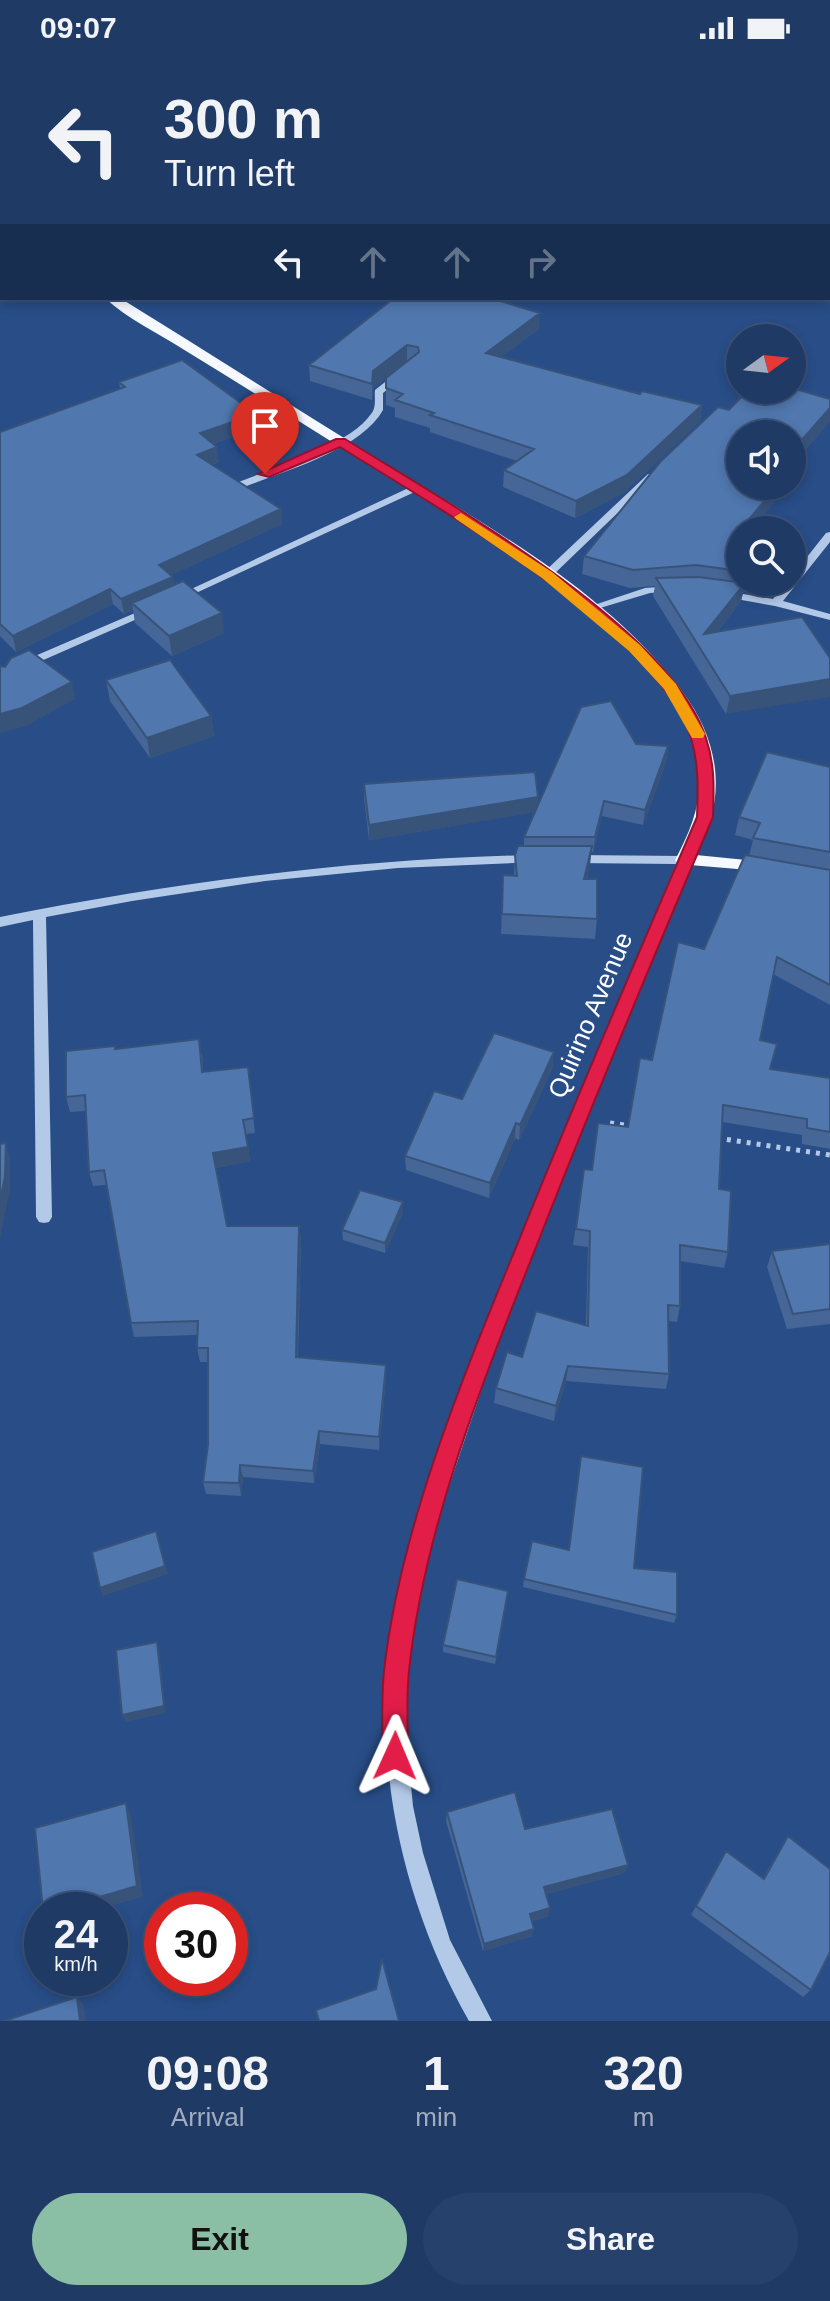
<!DOCTYPE html>
<html lang="en">
<head>
<meta charset="utf-8">
<style>
	:root { --surface:#1e3a65; --page:#26416b; --text:#f1f3f6; --muted:#a1adbf; --line:#3c5479; --accent:#8abfa5 }
	body { margin:0; font-family:Helvetica,sans-serif; background:var(--page); color:var(--text); height:100vh; display:flex; flex-direction:column; font-size:30px; white-space:nowrap }
	* { box-sizing:border-box; margin:0 }
	p { font-size:26px; color:var(--muted) }
	.icon { flex:none; width:44px; height:44px; fill:none; stroke:currentColor; stroke-width:2; stroke-linecap:round; stroke-linejoin:round }
	.map { position:relative; height:1965px; overflow:hidden }
	.details { display:flex; flex-direction:column; background:var(--surface); flex:1 }
	.details>* { flex:none }
	.hud { position:absolute; left:0px; top:0px; width:830px; height:244px; box-shadow:0 4px 12px #0003,0 0 0 2px var(--line); background:#1e3a65; color:var(--text); overflow:hidden }
	.needle { width:52px; rotate:75deg }
	.buttons { position:absolute; left:726px; top:268px; display:grid; gap:16px }
	.buttons a { display:grid; place-items:center; width:80px; height:80px; border-radius:50%; background:var(--surface); box-shadow:0 4px 12px #0003,0 0 0 2px var(--line); font-size:40px }
	.speed { position:absolute; left:24px; top:1836px; display:flex; gap:16px; font-size:40px; font-weight:700; text-align:center }
	.speed>* { display:grid; place-content:center; width:104px; height:104px; border-radius:50%; background:var(--surface); box-shadow:0 4px 12px #0003,0 0 0 2px var(--line); line-height:1 }
	.speed small { font-size:20px; font-weight:400 }
	.speed .limit { border:12px solid #d22; background:#fff; color:#111 }
	.pin { position:absolute; display:grid; place-items:center; width:68px; height:68px; color:#fff; margin:-82px -34px; border-radius:50% 50% 50% 0; rotate:-45deg; box-shadow:0 0 8px #0007 }
	.pin .icon { rotate:45deg }
	.me { position:absolute; width:88px; margin:-44px; rotate:1deg; stroke-linejoin:round; filter:drop-shadow(0 0 6px #0008) }
	.turn { display:flex; align-items:center; gap:28px; height:168px; padding:0 32px; font-size:36px }
	.turn .icon { width:104px; height:104px; stroke-width:2.5 }
	.turn b { display:block; font-size:56px; line-height:68px }
	.lanes { display:flex; align-items:center; height:76px; padding:0 32px; background:#0003; justify-content:center; gap:40px; direction:ltr }
	.lanes .off { opacity:.35 }
	.eta { display:flex; justify-content:space-evenly; align-items:center; height:136px; text-align:center }
	.eta b { font-size:48px; font-weight:700; line-height:56px }
	.cta { display:flex; gap:16px; margin-top:auto; padding:16px 32px }
	.cta a { flex:1; height:92px; border-radius:48px; background:var(--accent); color:#111; font-size:32px; font-weight:700; line-height:92px; text-align:center }
	.cta a+a { background:var(--page); color:var(--text) }
	.status { display:flex; justify-content:space-between; align-items:center; height:56px; padding:0 40px; background:var(--surface); direction:ltr }
	.status svg { height:22px; fill:currentColor }
	.map>svg:first-child { display:block }
	.lines { fill:none; stroke-linecap:round; stroke-linejoin:round }
	.path { stroke:#b3c9e8; stroke-width:5; stroke-dasharray:4 6; stroke-linecap:butt }
	.minor { fill:#b3c9e8; fill-rule:evenodd }
	.major { fill:#f5f8fe; fill-rule:evenodd }
	.wall { fill:#456696 }
	.shaded-wall { fill:#38537a }
	.building { fill:#5077ae; stroke:#38537a; stroke-width:2 }
	.route { fill:#e11d48; stroke:#92132f; stroke-width:2 }
	.slow { fill:#f59e0b }
	.labels { text-anchor:middle; stroke-width:6; stroke-linejoin:round; paint-order:stroke }
	.street-label { font-size:26px; fill:#fff; stroke:#284d87 }
</style>
</head>
<body>
<div class="status"><b>09:07</b><svg viewBox="0 0 49 12"><path d="M0 12V9h3v3zM5 12V6h3v6zM10 12V3h3v9zM15 12V0h3v12zM26 1h20v11H26zM47 4h2v5h-2z"/></svg></div>
<div class="map">
<svg width="830" height="1965" viewBox="0 0 830 1965">
	<rect width="100%" height="100%" fill="#284d87"/>
	<g class="lines">
		<!-- path -->
		<path class="path" d="M 610,1067 L 632,1070
			M 717,1082 L 830,1099"/>
		<!-- minor -->
		<path class="minor" d="M 399,315 L 407,317 L 383,337 L 383,354 C 361,394 284,415 244,431 L 236,431 L 236,427 C 273,412 349,390 371,358 C 377,351 374,341 375,334 Z
			M 648,418 L 656,420 L 551,521 L 543,521 L 543,517 Z
			M 415,429 L 419,430 L 419,434 L 183,543 L 175,543 L 174,541 Z
			M 830,476 L 830,486 L 783,545 L 830,558 L 830,564 L 775,550 L 725,541 L 720,538 L 725,535 L 773,543 L 787,526 L 792,526 L 792,520 L 826,477 Z
			M 673,530 L 677,531 L 677,535 L 650,537 L 590,555 L 585,552 L 645,532 Z
			M 149,551 L 154,554 L 153,556 L 0,623 L 0,615 Z
			M 533,799 L 537,800 L 539,803 L 537,806 L 398,812 L 265,825 L 132,845 L 46,861 L 52,1161 L 49,1166 L 44,1167 L 39,1166 L 36,1161 L 33,864 L 0,871 L 0,861 C 177,826 353,803 533,799 Z
			M 573,799 L 684,800 L 690,804 L 499,1282 L 438,1463 L 412,1564 L 405,1616 L 404,1659 L 413,1750 L 423,1797 L 450,1884 L 492,1965 L 469,1965 C 410,1861 378,1737 387,1617 C 393,1526 428,1436 458,1350 C 522,1167 601,988 676,808 L 573,807 L 567,803 Z"/>
		<!-- major -->
		<path class="major" d="M 0,169 L 2,169 L 2,176 L 0,176 Z
			M 105,242 L 120,242 C 207,296 294,351 381,405 C 487,470 606,534 682,635 C 721,687 727,743 696,799 L 767,806 L 773,808 L 776,812 L 773,816 L 678,808 L 675,804 C 697,763 708,729 691,682 C 648,570 470,472 372,411 C 310,372 248,333 186,295 C 160,278 127,263 105,242 Z"/>
	</g>
	<!-- wall -->
	<path class="wall" d="M 394,242 L 539,273 L 501,301 L 640,338 L 702,349 L 700,365 L 625,436 L 575,462 L 503,431 L 504,414 L 517,405 L 430,376 L 430,372 L 395,361 L 395,352 L 386,349 L 386,322 L 373,332 L 372,344 L 310,325 L 309,309 Z
		M 119,326 L 257,372 L 213,388 L 219,406 L 212,409 L 281,453 L 282,468 L 171,519 L 174,529 L 224,577 L 172,600 L 135,567 L 133,554 L 124,558 L 113,548 L 16,596 L 0,580 L 0,376 L 120,333 Z
		M 830,343 L 830,365 L 796,405 L 797,405 L 794,423 L 740,474 L 740,526 L 757,526 L 750,535 L 744,534 L 741,545 L 717,576 L 802,561 L 726,658 L 653,540 L 655,530 L 630,532 L 582,518 L 584,500 L 729,354 Z
		M 106,624 L 211,660 L 214,680 L 150,702 L 110,645 Z
		M 636,688 L 668,690 L 666,706 L 643,769 L 602,760 L 593,796 L 591,796 L 587,823 L 597,863 L 595,883 L 501,878 L 503,819 L 514,820 L 515,799 L 524,790 L 524,781 L 535,756 L 369,784 L 364,743 L 364,728 L 538,750 Z
		M 830,711 L 830,814 L 749,800 L 753,784 L 735,779 L 739,761 Z
		M 830,814 L 830,949 L 773,918 L 760,984 L 770,1013 L 830,1022 L 830,1093 L 802,1088 L 802,1079 L 722,1066 L 719,1133 L 728,1196 L 724,1212 L 680,1205 L 680,1250 L 677,1266 L 668,1265 L 669,1318 L 666,1333 L 566,1325 L 554,1365 L 494,1347 L 496,1332 L 522,1301 L 586,1269 L 588,1191 L 573,1189 L 584,1113 L 592,1114 L 628,1071 L 652,1004 L 704,893 Z
		M 116,993 L 202,998 L 203,1016 L 248,1011 L 255,1077 L 246,1078 L 250,1105 L 216,1112 L 227,1170 L 299,1170 L 301,1184 L 298,1301 L 386,1322 L 379,1394 L 320,1388 L 314,1427 L 243,1421 L 241,1440 L 206,1438 L 203,1426 L 208,1389 L 208,1306 L 200,1306 L 197,1292 L 197,1279 L 134,1281 L 131,1267 L 106,1129 L 93,1130 L 89,1116 L 86,1055 L 70,1056 L 66,1041 Z
		M 553,1011 L 519,1084 L 515,1082 L 489,1142 L 406,1114 L 405,1100 L 462,1043 Z
		M 403,1156 L 385,1197 L 343,1184 L 342,1174 Z
		M 830,1188 L 830,1268 L 787,1273 L 767,1211 L 772,1195 Z
		M 634,1512 L 677,1559 L 674,1567 L 523,1531 L 524,1523 Z
		M 508,1535 L 495,1608 L 443,1596 L 443,1589 Z
		M 447,1756 L 525,1773 L 628,1809 L 624,1817 L 546,1838 L 548,1860 L 532,1865 L 532,1880 L 483,1895 L 446,1765 Z
		M 788,1780 L 811,1934 L 803,1941 L 691,1859 L 726,1795 L 763,1822 Z"/>
	<!-- shaded-wall -->
	<path class="shaded-wall" d="M 540,257 L 539,273 L 485,313 L 486,297 Z
		M 407,289 L 407,306 L 373,332 L 372,344 L 373,315 Z
		M 702,349 L 700,365 L 625,436 L 575,462 L 576,445 Z
		M 830,352 L 830,365 L 792,409 L 792,395 Z
		M 256,358 L 257,372 L 201,392 L 200,377 Z
		M 217,391 L 219,406 L 198,414 L 197,399 Z
		M 797,405 L 794,423 L 792,425 L 792,412 Z
		M 777,430 L 788,430 L 752,474 L 746,467 Z
		M 281,453 L 282,468 L 161,524 L 159,509 Z
		M 173,521 L 175,536 L 132,547 L 133,554 L 124,558 L 121,543 Z
		M 751,526 L 757,526 L 750,535 Z
		M 745,527 L 741,545 L 701,596 L 704,578 Z
		M 110,533 L 113,548 L 16,596 L 13,580 Z
		M 222,557 L 224,577 L 172,600 L 169,580 Z
		M 830,623 L 830,641 L 726,658 L 730,640 Z
		M 72,626 L 75,643 L 26,670 L 0,677 L 0,658 Z
		M 211,660 L 214,680 L 150,702 L 147,682 Z
		M 668,690 L 666,706 L 643,769 L 645,754 Z
		M 538,741 L 537,756 L 369,784 L 369,769 Z
		M 604,745 L 602,760 L 593,796 L 595,781 Z
		M 592,790 L 590,810 L 582,843 L 584,823 Z
		M 554,996 L 553,1011 L 519,1084 L 520,1069 Z
		M 516,1067 L 515,1082 L 489,1142 L 490,1127 Z
		M 6,1087 L 10,1101 L 10,1133 L 0,1184 L 0,1146 Z
		M 248,1091 L 250,1105 L 216,1112 L 213,1097 Z
		M 403,1146 L 403,1156 L 385,1197 L 385,1187 Z
		M 299,1170 L 301,1184 L 297,1314 L 296,1301 Z
		M 386,1309 L 386,1322 L 379,1394 L 379,1381 Z
		M 568,1310 L 566,1325 L 554,1365 L 556,1350 Z
		M 319,1375 L 320,1388 L 314,1427 L 313,1415 Z
		M 240,1409 L 243,1421 L 241,1440 L 239,1427 Z
		M 156,1475 L 168,1518 L 103,1540 L 100,1532 Z
		M 157,1586 L 159,1593 L 166,1657 L 126,1666 L 122,1659 Z
		M 126,1747 L 131,1759 L 143,1841 L 97,1854 L 55,1854 Z
		M 628,1809 L 624,1817 L 542,1839 L 544,1831 Z
		M 550,1852 L 548,1860 L 528,1866 L 530,1858 Z
		M 534,1873 L 532,1880 L 483,1895 L 484,1888 Z
		M 77,1941 L 83,1948 L 86,1965 L 80,1965 Z"/>
	<!-- building -->
	<path class="building" d="M 394,242 L 490,242 L 540,257 L 486,297 L 640,338 L 642,335 L 702,349 L 627,419 L 576,445 L 504,414 L 534,393 L 430,359 L 434,357 L 395,344 L 403,338 L 386,332 L 386,322 L 419,296 L 418,291 L 407,289 L 373,315 L 372,328 L 309,309 Z
		M 182,304 L 256,358 L 200,377 L 217,391 L 197,399 L 281,453 L 159,509 L 173,521 L 121,543 L 110,533 L 13,580 L 0,568 L 0,376 L 125,331 L 119,326 Z
		M 792,332 L 830,343 L 830,352 L 792,395 L 792,378 L 740,378 L 740,430 L 777,430 L 746,467 L 769,474 L 740,474 L 740,515 L 696,509 L 633,514 L 584,500 L 660,406 L 718,351 L 729,354 L 748,334 L 792,334 Z
		M 792,404 L 797,405 L 792,412 Z
		M 698,521 L 745,527 L 704,578 L 802,561 L 830,602 L 830,623 L 730,640 L 656,522 Z
		M 183,525 L 222,557 L 169,580 L 132,547 Z
		M 29,594 L 72,626 L 22,652 L 0,658 L 0,610 L 5,611 L 11,602 Z
		M 170,604 L 211,660 L 147,682 L 106,624 Z
		M 611,645 L 636,688 L 668,690 L 645,754 L 604,745 L 595,781 L 524,781 L 581,651 Z
		M 767,696 L 830,711 L 830,796 L 753,782 L 760,767 L 739,761 Z
		M 535,716 L 538,741 L 369,769 L 364,728 Z
		M 518,790 L 592,790 L 584,823 L 597,823 L 597,863 L 502,858 L 503,819 L 517,820 L 515,799 Z
		M 745,799 L 830,814 L 830,929 L 777,901 L 760,984 L 777,988 L 770,1013 L 830,1022 L 830,1076 L 807,1072 L 807,1063 L 723,1049 L 719,1133 L 731,1135 L 728,1196 L 680,1189 L 680,1250 L 668,1249 L 669,1318 L 568,1310 L 556,1350 L 496,1332 L 507,1296 L 522,1301 L 536,1255 L 588,1270 L 590,1175 L 576,1173 L 584,1113 L 592,1114 L 598,1067 L 628,1071 L 640,1002 L 652,1004 L 678,886 L 704,893 Z
		M 494,977 L 554,996 L 520,1069 L 516,1067 L 490,1127 L 405,1100 L 434,1035 L 462,1043 Z
		M 199,983 L 202,1016 L 248,1011 L 254,1062 L 243,1064 L 248,1091 L 213,1097 L 227,1170 L 299,1170 L 296,1301 L 386,1309 L 379,1381 L 319,1375 L 313,1415 L 240,1409 L 239,1427 L 203,1426 L 208,1389 L 208,1292 L 197,1292 L 198,1265 L 131,1267 L 104,1114 L 89,1116 L 85,1039 L 66,1041 L 66,995 L 115,990 L 115,993 Z
		M 6,1087 L 5,1120 L 0,1146 L 0,1088 Z
		M 360,1134 L 403,1146 L 385,1187 L 342,1174 Z
		M 830,1188 L 830,1253 L 793,1258 L 772,1195 Z
		M 581,1400 L 643,1411 L 634,1512 L 677,1516 L 677,1559 L 524,1523 L 532,1485 L 569,1494 Z
		M 156,1475 L 165,1510 L 100,1532 L 92,1496 Z
		M 457,1523 L 508,1535 L 496,1601 L 443,1589 Z
		M 157,1586 L 164,1650 L 122,1659 L 116,1594 Z
		M 515,1736 L 525,1773 L 612,1753 L 628,1809 L 544,1831 L 550,1852 L 530,1858 L 534,1873 L 484,1888 L 447,1756 Z
		M 126,1747 L 137,1830 L 55,1854 L 43,1854 L 35,1772 Z
		M 788,1780 L 830,1813 L 830,1896 L 811,1934 L 696,1850 L 726,1795 L 764,1823 Z
		M 382,1903 L 399,1965 L 319,1965 L 316,1954 L 376,1933 Z
		M 77,1941 L 80,1965 L 4,1965 Z"/>
	<!-- route -->
	<path class="route" d="M 336,383 L 345,383 C 444,445 670,570 706,682 C 715,709 714,733 713,761 C 654,900 595,1040 540,1181 C 486,1317 424,1469 409,1615 C 406,1642 408,1672 408,1700 L 404,1708 L 395,1712 L 386,1708 L 382,1700 C 383,1672 381,1643 384,1615 C 400,1471 464,1318 519,1184 C 576,1042 637,901 697,761 C 698,733 699,709 691,682 C 657,575 434,450 340,391 L 269,421 L 258,418 Z"/>
	<!-- slow -->
	<path class="slow" d="M 461,457 L 552,516 L 640,589 L 676,628 L 705,678 L 703,682 L 692,682 L 664,633 L 629,595 L 542,522 L 456,463 L 454,461 Z"/>
	<g class="labels">
		<!-- street labels -->
		<g class="street-label">
			<text transform="translate(590 959) rotate(-67)" y="9">Quirino Avenue</text>
		</g>
	</g>
</svg>
<div class="buttons">
<a><svg class="needle" viewBox="-14 -14 28 28"><path d="M0-13l5 13h-10z" fill="#e53935"/><path d="M0 13l5-13h-10z" fill="#a1adbf"/></svg></a>
<a><svg class="icon" aria-label="sound" viewBox="0 0 24 24"><path d="M4 9h4l5-4v14l-5-4H4zM17 9q2 3 0 6"/></svg></a>
<a><svg class="icon" aria-label="search" viewBox="0 0 24 24"><circle cx="10" cy="10" r="6"/><path d="M15 15l6 6"/></svg></a>
</div>
<div class="speed"><div>24<small>km/h</small></div><div class="limit">30</div></div>
<div class="pin" style="left:265px;top:418px;background:#d93025"><svg class="icon" aria-label="arrive" viewBox="0 0 24 24"><path d="M6 21V4h12l-3 4 3 4H6"/></svg></div>
<svg class="me" style="left:395px;top:1700px" viewBox="-20 -20 40 40"><path d="M0-17L14 15 0 8-14 15z" fill="#e11d48" stroke="#fff" stroke-width="4"/></svg>
<div class="hud">
<div class="turn"><svg class="icon" aria-label="left" viewBox="0 0 24 24"><path d="M17 20v-9H6M10 6l-5 5 5 5"/></svg><div><b>300 m</b>Turn left</div></div>
<div class="lanes"><svg class="icon" aria-label="left" viewBox="0 0 24 24"><path d="M17 20v-9H6M10 6l-5 5 5 5"/></svg><svg class="icon off" aria-label="ahead" viewBox="0 0 24 24"><path d="M12 20V5M6 11l6-6 6 6"/></svg><svg class="icon off" aria-label="ahead" viewBox="0 0 24 24"><path d="M12 20V5M6 11l6-6 6 6"/></svg><svg class="icon off" aria-label="right" viewBox="0 0 24 24"><path d="M7 20v-9h11M14 6l5 5-5 5"/></svg></div>
</div>
</div>
<section class="details">
<div class="eta">
<div><b>09:08</b><p>Arrival</p></div>
<div><b>1</b><p>min</p></div>
<div><b>320</b><p>m</p></div>
</div>
<div class="cta"><a>Exit</a><a>Share</a></div>
</section>
</body>
</html>
